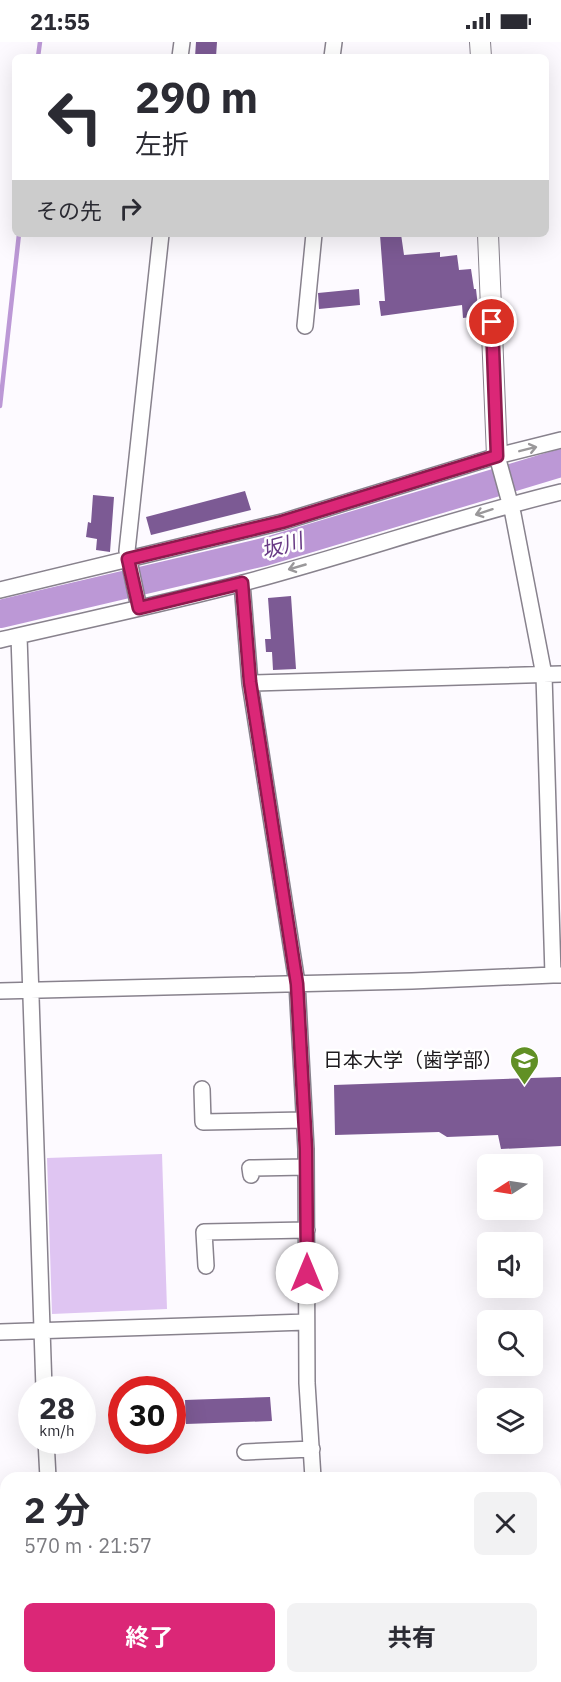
<!DOCTYPE html>
<html lang="ja">
<head>
<meta charset="utf-8">
<style>
	:root { --surface:#fff; --page:#f2f2f3; --text:#2b2b33; --muted:#7c7c81; --accent:#db2777 }
	body { margin:0; font-family:"IBM Plex Sans","Noto Sans JP",sans-serif; background:var(--page); color:var(--text); height:100vh; display:flex; flex-direction:column; font-size:22px; white-space:nowrap }
	* { box-sizing:border-box; margin:0 }
	p { font-size:20px; color:var(--muted) }
	.icon { flex:none; width:33px; height:33px; fill:none; stroke:currentColor; stroke-width:2; stroke-linecap:round; stroke-linejoin:round }
	.map { position:relative; flex:1; overflow:hidden }
	.panel { position:absolute; left:0px; top:1430px; width:561px; height:212px; display:flex; flex-direction:column; background:var(--surface); border-radius:18px 18px 0 0; box-shadow:0 6px 24px #0002 }
	.panel>* { flex:none }
	.guide { position:absolute; left:12px; top:12px; width:537px; height:183px; border-radius:9px; box-shadow:0 6px 24px #0002; background:#fff; color:var(--text); overflow:hidden }
	.needle { width:39px; rotate:258deg }
	.tools { position:absolute; left:477px; top:1112px; display:grid; gap:12px }
	.tools a { display:grid; place-items:center; width:66px; height:66px; border-radius:9px; background:var(--surface); box-shadow:0 6px 24px #0002; font-size:30px }
	.speed { position:absolute; left:18px; top:1334px; display:flex; gap:12px; font-size:30px; font-weight:700; text-align:center }
	.speed>* { display:grid; place-content:center; width:78px; height:78px; border-radius:50%; background:var(--surface); box-shadow:0 6px 24px #0002; line-height:1 }
	.speed small { font-size:15px; font-weight:400 }
	.speed .limit { border:9px solid #d22; background:#fff; color:#111 }
	.pin { position:absolute; display:grid; place-items:center; width:51px; height:51px; color:#fff; margin:-26px; border:3px solid #fff; border-radius:50%; box-shadow:0 2px 6px #0007 }
	.me { position:absolute; width:66px; margin:-33px; rotate:0deg; stroke-linejoin:round; filter:drop-shadow(0 0 4px #0008) }
	.turn { display:flex; align-items:center; gap:21px; height:126px; padding:0 24px; font-size:27px }
	.turn .icon { width:78px; height:78px; stroke-width:2.5 }
	.turn b { display:block; font-size:42px; line-height:51px }
	.then { display:flex; align-items:center; height:57px; padding:0 24px; background:#0003; gap:12px; font-size:22px }
	.round { display:grid; place-items:center; flex:none; width:63px; height:63px; border-radius:9px; background:var(--page) }
	.head { display:flex; align-items:center; justify-content:space-between; height:102px; padding:0 24px }
	h1 { font-size:36px; font-weight:700; line-height:45px }
	.action { display:flex; gap:12px; margin-top:auto; padding:12px 24px }
	.action a { flex:1; height:69px; border-radius:9px; background:var(--accent); color:#fff; font-size:24px; font-weight:700; line-height:69px; text-align:center }
	.action a+a { background:var(--page); color:var(--text) }
	.status { display:flex; justify-content:space-between; align-items:center; height:42px; padding:0 30px; background:var(--surface); direction:ltr }
	.status svg { height:16px; fill:currentColor }
	.map>svg:first-child { display:block }
	.green { fill:#dfc5f2 }
	.lines { fill:none; stroke-linecap:round; stroke-linejoin:round }
	.stream { stroke:#bc98d6; stroke-width:4.5 }
	.river { stroke:#bc98d6; stroke-width:28 }
	.building { fill:#7c5a94 }
	.minor-casing { stroke:#88828d; stroke-width:18 }
	.tertiary-casing { stroke:#88828d; stroke-width:22 }
	.minor { stroke:#fff; stroke-width:15 }
	.tertiary { stroke:#fff; stroke-width:20 }
	.oneway { stroke:#9a989a }
	.route-casing { stroke:#8e194d; stroke-width:15 }
	.route { stroke:#db2777; stroke-width:10 }
	.labels { text-anchor:middle; stroke-width:5; stroke-linejoin:round; paint-order:stroke }
	.poi-label { font-size:20px; fill:#1e1b1f; stroke:#fff; text-anchor:end }
	.water-label { font-size:21px; font-style:italic; fill:#683a85; stroke:#fff }
</style>
</head>
<body>
<div class="status"><b>21:55</b><svg viewBox="0 0 49 12"><path d="M0 12V9h3v3zM5 12V6h3v6zM10 12V3h3v9zM15 12V0h3v12zM26 1h20v11H26zM47 4h2v5h-2z"/></svg></div>
<div class="map">
<svg width="561" height="1640" viewBox="0 0 561 1640">
	<rect width="100%" height="100%" fill="#fdfaff"/>
	<!-- green -->
	<path class="green" d="M 162,1112 L 167,1267 L 52,1272 L 47,1116 Z"/>
	<g class="lines">
		<!-- stream -->
		<path class="stream" d="M 38,15 L 40,0
			M 0,364 L 19,192"/>
		<!-- river -->
		<path class="river" d="M 0,572 L 264,510 L 561,421
			M 0,1605 L 6,1605
			M 397,1635 L 449,1640"/>
	</g>
	<!-- building -->
	<path class="building" d="M 196,0 L 217,0 L 216,15 L 195,15 Z
		M 401,192 L 404,213 L 440,210 L 440,215 L 457,213 L 459,228 L 471,227 L 474,247 L 476,247 L 479,274 L 463,276 L 462,263 L 381,274 L 379,259 L 385,259 L 380,193 Z
		M 359,247 L 360,263 L 319,267 L 318,251 Z
		M 245,449 L 251,468 L 151,493 L 146,475 Z
		M 93,453 L 114,455 L 110,510 L 96,508 L 97,497 L 86,495 L 88,480 L 91,481 Z
		M 291,554 L 296,627 L 273,628 L 272,610 L 266,610 L 265,597 L 271,597 L 268,556 Z
		M 561,1035 L 561,1104 L 501,1107 L 498,1093 L 447,1095 L 439,1090 L 335,1093 L 334,1043 Z
		M 270,1355 L 272,1379 L 186,1382 L 185,1358 Z"/>
	<g class="lines">
		<defs>
			<path id="minor" d="M 180,15 L 182,0
				M 332,15 L 334,0
				M 305,284 L 314,192
				M 497,414 L 513,472 L 544,633 L 553,933 L 561,933
				M 242,541 L 250,641 L 297,941 L 306,1107 L 307,1341 L 313,1436
				M 0,548 L 282,480 L 497,414 L 561,398
				M 139,566 L 127,509 L 161,192
				M 19,594 L 44,1347
				M 0,598 C 81,579 163,562 243,541 C 349,513 454,476 561,450
				M 250,641 L 561,632
				M 0,949 L 412,939 L 553,933
				M 202,1047 L 203,1080 L 304,1078
				M 251,1133 L 250,1126 L 306,1125
				M 206,1224 L 204,1190 L 307,1188
				M 0,1290 L 306,1280
				M 46,1398 L 48,1436
				M 245,1410 L 312,1407
				M 0,1581 L 6,1582
				M 0,1622 L 6,1622
				M 14,1635 L 15,1640
				M 128,1635 L 169,1640
				M 317,1640 L 318,1635"/>
			<path id="tertiary" d="M 480,0 L 481,15
				M 488,192 L 497,414"/>
		</defs>
		<!-- minor casing -->
		<use href="#minor" class="minor-casing"/>
		<!-- tertiary casing -->
		<use href="#tertiary" class="tertiary-casing"/>
		<!-- minor -->
		<use href="#minor" class="minor"/>
		<!-- tertiary -->
		<use href="#tertiary" class="tertiary"/>
	</g>
	<!-- one-way arrows -->
	<defs><path id="oneway-shaft" d="M-6 0H5M1.5-3L5.5 0L1.5 3" fill="none" stroke-width="1.6" stroke-linecap="round" stroke-linejoin="round" transform="scale(1.5)"/></defs>
	<g class="oneway">
		<use href="#oneway-shaft" transform="translate(528 407) rotate(-14)"/>
		<use href="#oneway-shaft" transform="translate(484 470) rotate(162)"/>
		<use href="#oneway-shaft" transform="translate(297 525) rotate(164)"/>
	</g>
	<g class="lines">
		<defs>
			<path id="route" d="M 307,1231 L 306,1107 L 297,942 L 250,640 L 242,541 L 139,566 L 128,517 L 282,480 L 497,414 L 492,280"/>
		</defs>
		<!-- route casing -->
		<use href="#route" class="route-casing"/>
		<!-- route -->
		<use href="#route" class="route"/>
	</g>
	<!-- icons -->
	<defs>
		<symbol id="university-pin" viewBox="-11 -11 22 30"><path d="M0 17L-7.5 6A9.5 9.5 0 1 1 7.5 6Z" fill="#619025" stroke="#fff"/><path d="M0-5L7-2L0 1L-7-2ZM-4 1L0 2.5L4 1V4Q0 6-4 4Z" fill="#fff"/></symbol>
	</defs>
	<g fill-rule="evenodd">
		<use href="#university-pin" x="508" y="1002" width="33" height="45"/>
	</g>
	<g class="labels">
		<!-- poi labels -->
		<g class="poi-label">
			<text x="503" y="1025">日本大学（歯学部）</text>
		</g>
		<!-- water labels -->
		<g class="water-label">
			<text transform="translate(282 504) rotate(-16)" y="7">坂川</text>
		</g>
	</g>
</svg>
<div class="tools">
<a><svg class="needle" viewBox="-14 -14 28 28"><path d="M0-13l5 13h-10z" fill="#e53935"/><path d="M0 13l5-13h-10z" fill="#7c7c81"/></svg></a>
<a><svg class="icon" aria-label="sound" viewBox="0 0 24 24"><path d="M4 9h4l5-4v14l-5-4H4zM17 9q2 3 0 6"/></svg></a>
<a><svg class="icon" aria-label="search" viewBox="0 0 24 24"><circle cx="10" cy="10" r="6"/><path d="M15 15l6 6"/></svg></a>
<a><svg class="icon" aria-label="layers" viewBox="0 0 24 24"><path d="M12 4l9 5-9 5-9-5zM3 14l9 5 9-5"/></svg></a>
</div>
<div class="speed"><div>28<small>km/h</small></div><div class="limit">30</div></div>
<div class="pin" style="left:492px;top:280px;background:#d93025"><svg class="icon" aria-label="arrive" viewBox="0 0 24 24"><path d="M6 21V4h12l-3 4 3 4H6"/></svg></div>
<svg class="me" style="left:307px;top:1231px" viewBox="-20 -20 40 40"><circle r="19" fill="#fff"/><path d="M0-13L10 11 0 6-10 11z" fill="#db2777"/></svg>
<div class="guide">
<div class="turn"><svg class="icon" aria-label="left" viewBox="0 0 24 24"><path d="M17 20v-9H6M10 6l-5 5 5 5"/></svg><div><b>290 m</b>左折</div></div>
<div class="then">その先<svg class="icon" aria-label="right" viewBox="0 0 24 24"><path d="M7 20v-9h11M14 6l5 5-5 5"/></svg></div>
</div>
<section class="panel">
<div class="head"><div><h1>2 分</h1><p>570 m · 21:57</p></div><a class="round"><svg class="icon" aria-label="close" viewBox="0 0 24 24"><path d="M6 6l12 12M18 6L6 18"/></svg></a></div>
<div class="action"><a>終了</a><a>共有</a></div>
</section>
</div>
</body>
</html>
